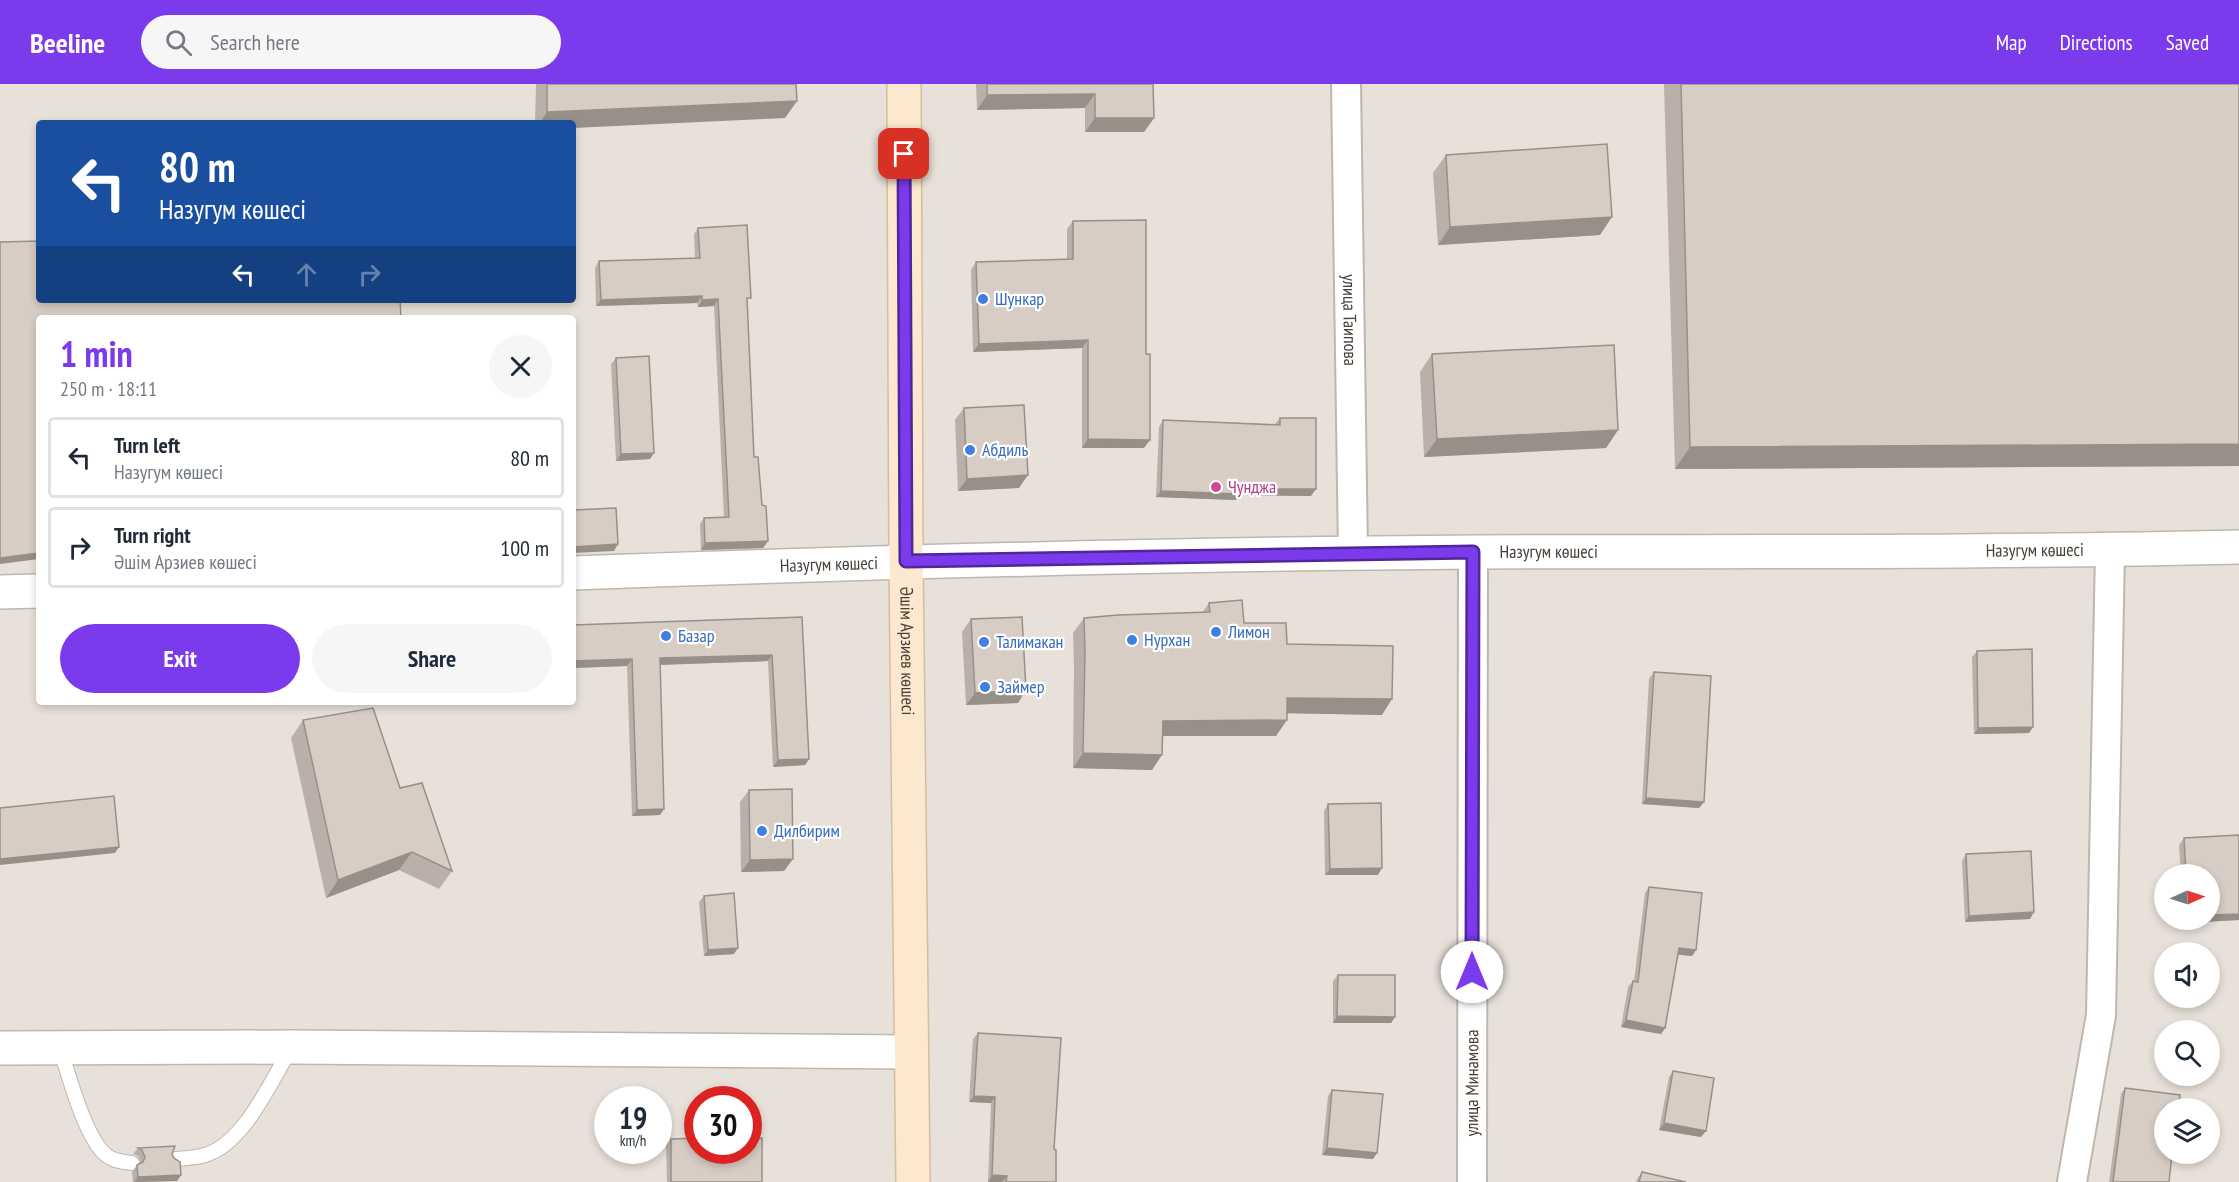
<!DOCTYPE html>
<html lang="en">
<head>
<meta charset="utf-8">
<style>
	:root { --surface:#fff; --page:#f6f6f7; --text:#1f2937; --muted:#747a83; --line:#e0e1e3; --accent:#7c3aed }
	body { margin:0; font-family:"PT Sans Narrow",sans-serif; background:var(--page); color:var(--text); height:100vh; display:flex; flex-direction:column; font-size:22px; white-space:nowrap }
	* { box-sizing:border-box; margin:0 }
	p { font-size:20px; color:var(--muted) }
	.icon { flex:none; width:33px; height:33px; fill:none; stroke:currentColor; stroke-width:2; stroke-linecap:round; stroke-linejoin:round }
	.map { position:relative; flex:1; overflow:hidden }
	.side { position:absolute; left:36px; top:231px; width:540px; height:390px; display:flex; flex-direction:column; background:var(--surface); border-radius:6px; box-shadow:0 3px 9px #0003 }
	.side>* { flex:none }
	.banner { position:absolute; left:36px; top:36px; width:540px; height:183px; border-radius:6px; box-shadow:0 3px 9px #0003; background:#1a4fa0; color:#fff; overflow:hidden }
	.needle { width:39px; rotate:87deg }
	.tools { position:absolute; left:2154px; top:780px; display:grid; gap:12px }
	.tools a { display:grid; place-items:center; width:66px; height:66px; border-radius:50%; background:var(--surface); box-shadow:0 3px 9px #0003; font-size:30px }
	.speed { position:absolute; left:594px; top:1002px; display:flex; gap:12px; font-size:30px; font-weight:700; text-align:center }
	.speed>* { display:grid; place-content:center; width:78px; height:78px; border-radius:50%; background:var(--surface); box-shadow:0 3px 9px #0003; line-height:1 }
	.speed small { font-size:15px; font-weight:400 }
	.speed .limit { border:9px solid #d22; background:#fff; color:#111 }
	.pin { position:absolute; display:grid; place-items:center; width:51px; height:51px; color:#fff; margin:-26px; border-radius:12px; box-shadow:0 3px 9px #0006 }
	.me { position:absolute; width:66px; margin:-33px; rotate:0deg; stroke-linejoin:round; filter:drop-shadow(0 0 4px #0008) }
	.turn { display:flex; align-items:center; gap:21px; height:126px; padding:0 24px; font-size:27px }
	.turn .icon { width:78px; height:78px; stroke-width:2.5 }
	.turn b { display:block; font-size:42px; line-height:51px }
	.lanes { display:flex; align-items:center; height:57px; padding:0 24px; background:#0003; justify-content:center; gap:30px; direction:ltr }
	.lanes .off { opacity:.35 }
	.round { display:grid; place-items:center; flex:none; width:63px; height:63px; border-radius:32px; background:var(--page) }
	.headline { display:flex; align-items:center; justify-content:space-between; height:102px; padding:0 24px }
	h1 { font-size:36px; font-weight:800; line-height:45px; color:var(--accent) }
	.cta { display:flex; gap:12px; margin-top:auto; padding:12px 24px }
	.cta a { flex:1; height:69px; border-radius:36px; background:var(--accent); color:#fff; font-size:24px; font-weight:800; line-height:69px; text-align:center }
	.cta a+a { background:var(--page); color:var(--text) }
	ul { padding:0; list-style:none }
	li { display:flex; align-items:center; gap:18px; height:81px; margin:0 12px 9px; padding:0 12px; border:3px solid var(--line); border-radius:6px }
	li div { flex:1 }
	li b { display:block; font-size:22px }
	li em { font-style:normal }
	header { display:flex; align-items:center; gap:36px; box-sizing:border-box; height:84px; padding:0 30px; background:var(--accent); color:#fff }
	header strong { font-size:28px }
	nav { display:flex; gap:33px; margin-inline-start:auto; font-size:21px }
	.search { width:420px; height:54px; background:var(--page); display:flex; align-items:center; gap:15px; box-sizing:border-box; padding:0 21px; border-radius:33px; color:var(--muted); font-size:22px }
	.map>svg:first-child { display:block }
	.residential { fill:#e8e1d9; fill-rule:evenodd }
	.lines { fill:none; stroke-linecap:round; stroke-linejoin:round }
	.service-casing { stroke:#bfb6ae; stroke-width:16 }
	.minor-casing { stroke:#bfb6ae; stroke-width:32 }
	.tertiary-casing { stroke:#bfb6ae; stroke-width:36 }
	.secondary-casing { stroke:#d3bda0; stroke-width:36 }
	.service { stroke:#fff; stroke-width:14 }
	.minor { stroke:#fff; stroke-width:28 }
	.tertiary { stroke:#fff; stroke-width:33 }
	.secondary { stroke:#fbe8ce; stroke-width:33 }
	.wall { fill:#bab0a9 }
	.shaded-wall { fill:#979089 }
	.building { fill:#d8cdc4; stroke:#979089; stroke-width:1.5 }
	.route-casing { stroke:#51269a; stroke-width:15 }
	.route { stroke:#7c3aed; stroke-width:10 }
	.shop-dot { fill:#3f7fe0; stroke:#fff; stroke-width:2 }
	.hotel-dot { fill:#d1479c; stroke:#fff; stroke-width:2 }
	.labels { text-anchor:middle; stroke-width:4.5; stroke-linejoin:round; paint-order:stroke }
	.shop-label { font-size:18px; fill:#366cbe; stroke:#fff; text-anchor:start }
	.street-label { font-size:18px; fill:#483f39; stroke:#fff }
	.hotel-label { font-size:18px; fill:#b23c85; stroke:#fff; text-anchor:start }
</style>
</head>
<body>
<header>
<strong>Beeline</strong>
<div class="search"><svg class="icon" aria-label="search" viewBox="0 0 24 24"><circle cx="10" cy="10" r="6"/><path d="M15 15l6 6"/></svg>Search here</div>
<nav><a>Map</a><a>Directions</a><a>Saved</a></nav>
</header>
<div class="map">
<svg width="2239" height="1098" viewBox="0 0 2239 1098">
	<rect width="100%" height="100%" fill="#f4f0eb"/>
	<!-- residential -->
	<path class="residential" d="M 0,0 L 2239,0 L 2239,1098 L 0,1098 ZM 39,39 L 573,39 L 573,216 L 39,216 ZM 39,234 L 573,234 L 573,618 L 39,618 ZM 2164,790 L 2210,790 L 2210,836 L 2164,836 ZM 2164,868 L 2210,868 L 2210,914 L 2164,914 ZM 2164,946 L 2210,946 L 2210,992 L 2164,992 ZM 608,1016 L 658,1016 L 658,1066 L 608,1066 ZM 698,1016 L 748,1016 L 748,1066 L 698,1066 ZM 2164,1024 L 2210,1024 L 2210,1070 L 2164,1070 Z"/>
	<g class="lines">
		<defs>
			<path id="service" d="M 60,965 C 69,991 85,1054 106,1071 C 113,1077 123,1078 132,1079
				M 176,1075 C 186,1074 198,1074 208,1070 C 245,1057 271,997 291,964"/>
			<g id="minor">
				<path id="s1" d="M 1346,0 L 1353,470"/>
				<path id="s2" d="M 1472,1098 L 1473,468"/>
				<path d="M 2072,1098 L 2101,931 L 2110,466"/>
			</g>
			<g id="tertiary">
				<path id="s3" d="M 573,489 C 874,478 1176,470 1477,468 C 1731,467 1985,469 2239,463"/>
				<path d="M 0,508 L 39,507"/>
				<path d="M 0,964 L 292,963 L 910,968"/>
			</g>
			<g id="secondary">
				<path id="s4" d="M 904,0 L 906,477 L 913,1098"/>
			</g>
		</defs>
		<!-- service casing -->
		<use href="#service" class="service-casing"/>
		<!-- minor casing -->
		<use href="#minor" class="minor-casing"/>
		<!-- tertiary casing -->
		<use href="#tertiary" class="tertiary-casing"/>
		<!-- secondary casing -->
		<use href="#secondary" class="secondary-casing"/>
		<!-- service -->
		<use href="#service" class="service"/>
		<!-- minor -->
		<use href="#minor" class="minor"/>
		<!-- tertiary -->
		<use href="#tertiary" class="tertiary"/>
		<!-- secondary -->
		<use href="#secondary" class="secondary"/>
	</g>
	<!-- wall -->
	<path class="wall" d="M 536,0 L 796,0 L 797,17 L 785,34 L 573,39 L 535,39 Z
		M 976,0 L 1153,0 L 1154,34 L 1144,48 L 1085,48 L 1085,24 L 977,26 Z
		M 1664,0 L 2239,0 L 2239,382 L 1675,385 Z
		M 1446,71 L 1600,151 L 1438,161 L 1433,89 Z
		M 1073,137 L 1144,364 L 1082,364 L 1082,264 L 973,268 L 971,186 L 976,178 L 1067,175 L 1067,145 Z
		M 698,144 L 747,220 L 754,373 L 768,457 L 763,464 L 701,466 L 700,440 L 704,434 L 724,433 L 714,222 L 698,223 L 697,219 L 596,222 L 595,184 L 599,177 L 695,174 L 694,150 Z
		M 1432,270 L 1618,346 L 1606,364 L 1424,373 L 1420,288 Z
		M 616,274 L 650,375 L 616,377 L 611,280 Z
		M 964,324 L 1019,404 L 958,407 L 955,336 Z
		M 1280,334 L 1311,412 L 1239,411 L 1236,416 L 1156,413 L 1159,343 L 1163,336 L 1275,340 Z
		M 1209,519 L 1244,539 L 1287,560 L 1382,631 L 1287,629 L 1276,652 L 1163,652 L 1152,686 L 1073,684 L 1074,582 L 1073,549 L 1084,534 L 1202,529 Z
		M 802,533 L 809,675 L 805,681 L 773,683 L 768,577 L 660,581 L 660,731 L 632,732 L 627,582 L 573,584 L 573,541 Z
		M 971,535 L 1026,606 L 1018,619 L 966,621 L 962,548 Z
		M 1977,567 L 2033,643 L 2029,649 L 1974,650 L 1972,573 Z
		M 1654,588 L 1704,718 L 1699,724 L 1642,720 L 1649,595 Z
		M 303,636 L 452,787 L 439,805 L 399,786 L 326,814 L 291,654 Z
		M 749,706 L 784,787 L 741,788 L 740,718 Z
		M 1328,720 L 1378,791 L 1325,791 L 1324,727 Z
		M 2239,751 L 2239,836 L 2183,839 L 2183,836 L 2210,836 L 2210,790 L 2181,790 L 2179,761 L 2184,754 Z
		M 1966,770 L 2030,835 L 1965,838 L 1962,777 Z
		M 1649,803 L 1696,866 L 1692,872 L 1678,871 L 1665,944 L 1661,950 L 1621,943 L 1628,903 L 1633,897 L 1634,897 L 1645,809 Z
		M 704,812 L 734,870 L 704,872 L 699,818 Z
		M 1338,891 L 1395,933 L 1391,939 L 1333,939 L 1333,897 Z
		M 978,949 L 1054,1065 L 1056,1098 L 988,1098 L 991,1019 L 969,1018 L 973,955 Z
		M 1673,987 L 1701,1053 L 1659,1046 L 1669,993 Z
		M 2125,1004 L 2169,1098 L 2109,1098 L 2121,1010 Z
		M 1332,1006 L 1377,1069 L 1373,1075 L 1322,1071 L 1328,1012 Z
		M 671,1055 L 762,1098 L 667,1098 L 666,1061 Z
		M 138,1064 L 172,1070 L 181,1091 L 177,1097 L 133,1098 L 132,1088 L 137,1081 L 141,1079 L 138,1072 L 133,1070 Z
		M 1642,1088 L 1686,1098 L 1636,1098 L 1637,1095 Z"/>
	<!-- shaded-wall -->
	<path class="shaded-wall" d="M 1095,10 L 1085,24 L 977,26 L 987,11 Z
		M 797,17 L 785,34 L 573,44 L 573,39 L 540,39 L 547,28 Z
		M 1095,34 L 1154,34 L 1144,48 L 1085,48 Z
		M 1612,133 L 1600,151 L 1438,161 L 1450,143 Z
		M 702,212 L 697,219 L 596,222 L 601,216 Z
		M 718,215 L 714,222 L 698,223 L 702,216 Z
		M 1088,256 L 1082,264 L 973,268 L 979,260 Z
		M 1618,346 L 1606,364 L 1424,373 L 1437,355 Z
		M 1088,355 L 1150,356 L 1144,364 L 1082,364 Z
		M 2239,360 L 2239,382 L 1675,385 L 1690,363 Z
		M 654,369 L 650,375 L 616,377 L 621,370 Z
		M 1028,391 L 1019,404 L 958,407 L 967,395 Z
		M 1240,405 L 1316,405 L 1311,412 L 1239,411 L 1236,416 L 1156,413 L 1161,407 Z
		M 768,457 L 763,464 L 701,466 L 705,459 Z
		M 618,460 L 614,467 L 573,469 L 573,463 Z
		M 39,469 L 39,475 L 0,480 L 0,474 Z
		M 772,571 L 768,577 L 655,581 L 660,574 Z
		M 632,575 L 627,582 L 573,584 L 573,577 Z
		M 1026,606 L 1018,619 L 966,621 L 975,609 Z
		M 1287,614 L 1392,615 L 1382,631 L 1276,629 Z
		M 1287,636 L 1276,652 L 1152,652 L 1163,637 Z
		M 2033,643 L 2029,649 L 1974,650 L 1978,644 Z
		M 1083,669 L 1162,671 L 1152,686 L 1073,684 Z
		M 809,675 L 805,681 L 773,683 L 778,676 Z
		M 1646,714 L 1704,718 L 1699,724 L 1642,720 Z
		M 664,725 L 660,731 L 632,732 L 637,726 Z
		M 119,763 L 115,769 L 0,781 L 0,775 Z
		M 412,768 L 399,786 L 326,814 L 338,796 Z
		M 793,775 L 784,787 L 741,788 L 750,776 Z
		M 1382,784 L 1378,791 L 1325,791 L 1330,785 Z
		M 2034,828 L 2030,835 L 1965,838 L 1969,832 Z
		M 2239,830 L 2239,836 L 2183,839 L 2185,836 L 2210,836 L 2210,831 Z
		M 738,864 L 734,870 L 704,872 L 708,866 Z
		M 1679,864 L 1696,866 L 1692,872 L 1675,870 Z
		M 1337,932 L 1395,933 L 1391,939 L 1333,939 Z
		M 1626,936 L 1665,944 L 1661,950 L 1621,943 Z
		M 974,1012 L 995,1013 L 991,1019 L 969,1018 Z
		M 1664,1039 L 1706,1047 L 1701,1053 L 1659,1046 Z
		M 1327,1064 L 1377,1069 L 1373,1075 L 1322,1071 Z
		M 181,1091 L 177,1097 L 134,1098 L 138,1093 Z
		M 992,1091 L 1007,1092 L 1002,1098 L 988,1098 Z"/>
	<!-- building -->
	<path class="building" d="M 547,0 L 796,0 L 797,17 L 547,28 Z
		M 987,0 L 1153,0 L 1154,34 L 1095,34 L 1095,10 L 987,11 Z
		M 1681,0 L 2239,0 L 2239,360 L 1690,363 Z
		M 1607,60 L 1612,133 L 1450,143 L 1446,71 Z
		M 1146,136 L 1146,270 L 1150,270 L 1150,356 L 1088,355 L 1088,256 L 979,260 L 976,178 L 1073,175 L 1073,137 Z
		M 747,141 L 751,214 L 747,214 L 754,373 L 758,373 L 762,421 L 766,422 L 768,457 L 705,459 L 704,434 L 729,433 L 718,215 L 702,216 L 702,212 L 601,216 L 599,177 L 700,174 L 698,144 Z
		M 39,157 L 39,216 L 400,216 L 401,234 L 39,234 L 39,469 L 0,474 L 0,158 Z
		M 1614,261 L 1618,346 L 1437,355 L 1432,270 Z
		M 649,272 L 654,369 L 621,370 L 616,274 Z
		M 1024,321 L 1028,391 L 967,395 L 964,324 Z
		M 1280,334 L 1316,334 L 1316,405 L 1240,405 L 1240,410 L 1161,407 L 1163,336 L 1280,341 Z
		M 616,424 L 618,460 L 573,463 L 573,426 Z
		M 1242,516 L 1244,539 L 1286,539 L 1287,560 L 1393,562 L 1392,615 L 1287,614 L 1287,636 L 1163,637 L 1162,671 L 1083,669 L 1085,567 L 1084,534 L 1118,531 L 1210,528 L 1209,519 Z
		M 802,533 L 809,675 L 778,676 L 772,571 L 660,574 L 664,725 L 637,726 L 632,575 L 573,577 L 573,541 Z
		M 1022,533 L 1026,606 L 975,609 L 971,535 Z
		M 2032,565 L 2033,643 L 1978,644 L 1977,567 Z
		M 1654,588 L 1711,592 L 1704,718 L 1646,714 Z
		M 373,624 L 400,704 L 422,699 L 452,787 L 412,768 L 338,796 L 303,636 Z
		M 792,705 L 793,775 L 750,776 L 749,706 Z
		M 114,712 L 119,763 L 0,775 L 0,724 Z
		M 1381,719 L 1382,784 L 1330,785 L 1328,720 Z
		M 2239,751 L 2239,830 L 2210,831 L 2210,790 L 2186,790 L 2184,754 Z
		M 2031,767 L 2034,828 L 1969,832 L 1966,770 Z
		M 1649,803 L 1702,809 L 1696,866 L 1679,864 L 1665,944 L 1626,936 L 1633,897 L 1638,898 Z
		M 734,809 L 738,864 L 708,866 L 704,812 Z
		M 1338,891 L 1395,891 L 1395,933 L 1337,932 Z
		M 978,949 L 1061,954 L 1054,1065 L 1056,1066 L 1056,1098 L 1006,1098 L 1007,1092 L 992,1091 L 995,1013 L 974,1012 Z
		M 1673,987 L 1714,994 L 1706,1047 L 1664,1039 Z
		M 2125,1004 L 2180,1011 L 2178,1024 L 2164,1024 L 2164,1070 L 2172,1070 L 2169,1098 L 2113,1098 Z
		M 1332,1006 L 1383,1010 L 1377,1069 L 1327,1064 Z
		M 698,1054 L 698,1066 L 748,1066 L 748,1054 L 762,1054 L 762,1098 L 671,1098 L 671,1055 Z
		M 175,1062 L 172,1070 L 174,1074 L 180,1078 L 181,1091 L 138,1093 L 137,1081 L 143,1078 L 145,1073 L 142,1066 L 138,1064 Z
		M 1642,1088 L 1686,1098 L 1639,1098 Z"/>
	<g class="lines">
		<defs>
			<path id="route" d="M 904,70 L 906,477 L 1473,468 L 1472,888"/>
		</defs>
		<!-- route casing -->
		<use href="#route" class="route-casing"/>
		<!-- route -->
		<use href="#route" class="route"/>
	</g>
	<!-- markers -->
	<g class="shop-dot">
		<circle cx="983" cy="215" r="6"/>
		<circle cx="970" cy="366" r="6"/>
		<circle cx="1216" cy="548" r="6"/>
		<circle cx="666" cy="552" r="6"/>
		<circle cx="1132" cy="556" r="6"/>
		<circle cx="984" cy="558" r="6"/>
		<circle cx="985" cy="603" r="6"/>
		<circle cx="762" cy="747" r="6"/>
	</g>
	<circle class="hotel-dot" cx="1216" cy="403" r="6"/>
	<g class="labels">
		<!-- shop labels -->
		<g class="shop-label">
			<text x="995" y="221">Шункар</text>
			<text x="982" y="372">Абдиль</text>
			<text x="1228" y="554">Лимон</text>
			<text x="678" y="558">Базар</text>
			<text x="1144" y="562">Нурхан</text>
			<text x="996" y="564">Талимакан</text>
			<text x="997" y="609">Займер</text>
			<text x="774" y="753">Дилбирим</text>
		</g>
		<!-- street labels -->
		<g class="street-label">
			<text dy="6" stroke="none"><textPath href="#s1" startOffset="236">улица Таипова</textPath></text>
			<text dy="6" stroke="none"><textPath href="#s3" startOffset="1462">Назугум көшесі</textPath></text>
			<text dy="6" stroke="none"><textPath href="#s3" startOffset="976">Назугум көшесі</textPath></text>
			<text dy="6" stroke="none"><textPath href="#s3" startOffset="256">Назугум көшесі</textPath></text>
			<text dy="6" stroke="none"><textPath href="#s4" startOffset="567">Әшім Арзиев көшесі</textPath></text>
			<text dy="6" stroke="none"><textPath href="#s2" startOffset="99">улица Минамова</textPath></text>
		</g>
		<!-- hotel labels -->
		<g class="hotel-label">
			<text x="1228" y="409">Чунджа</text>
		</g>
	</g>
</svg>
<div class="tools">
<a><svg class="needle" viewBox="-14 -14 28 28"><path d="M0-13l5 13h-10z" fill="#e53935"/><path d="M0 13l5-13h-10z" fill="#747a83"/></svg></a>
<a><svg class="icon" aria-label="sound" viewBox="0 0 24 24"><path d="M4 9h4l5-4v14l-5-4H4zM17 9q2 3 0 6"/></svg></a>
<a><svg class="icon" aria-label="search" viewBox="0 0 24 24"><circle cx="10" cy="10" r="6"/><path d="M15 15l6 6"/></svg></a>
<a><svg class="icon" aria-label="layers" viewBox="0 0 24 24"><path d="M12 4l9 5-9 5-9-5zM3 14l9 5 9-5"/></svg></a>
</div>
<div class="speed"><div>19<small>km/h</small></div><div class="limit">30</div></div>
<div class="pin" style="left:904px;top:70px;background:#d93025"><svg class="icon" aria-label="arrive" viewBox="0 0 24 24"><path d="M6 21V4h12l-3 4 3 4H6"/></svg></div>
<svg class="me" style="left:1472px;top:888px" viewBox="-20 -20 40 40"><circle r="19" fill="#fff"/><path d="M0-13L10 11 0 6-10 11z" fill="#7c3aed"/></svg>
<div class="banner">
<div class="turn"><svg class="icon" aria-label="left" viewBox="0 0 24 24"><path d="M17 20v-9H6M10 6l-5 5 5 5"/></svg><div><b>80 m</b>Назугум көшесі</div></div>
<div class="lanes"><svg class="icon" aria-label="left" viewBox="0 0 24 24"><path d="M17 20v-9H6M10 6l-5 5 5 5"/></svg><svg class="icon off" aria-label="ahead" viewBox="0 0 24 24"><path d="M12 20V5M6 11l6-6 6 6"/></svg><svg class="icon off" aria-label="right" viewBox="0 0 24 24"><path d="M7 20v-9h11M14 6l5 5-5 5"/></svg></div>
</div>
<section class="side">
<div class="headline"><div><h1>1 min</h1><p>250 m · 18:11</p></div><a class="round"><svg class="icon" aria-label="close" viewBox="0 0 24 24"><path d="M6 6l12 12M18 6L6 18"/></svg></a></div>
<ul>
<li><svg class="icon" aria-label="left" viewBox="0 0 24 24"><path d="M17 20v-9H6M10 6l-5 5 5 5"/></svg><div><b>Turn left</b><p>Назугум көшесі</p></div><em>80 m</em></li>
<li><svg class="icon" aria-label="right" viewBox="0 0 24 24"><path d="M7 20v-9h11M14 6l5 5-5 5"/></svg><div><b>Turn right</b><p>Әшім Арзиев көшесі</p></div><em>100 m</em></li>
</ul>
<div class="cta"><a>Exit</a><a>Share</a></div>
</section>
</div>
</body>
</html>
